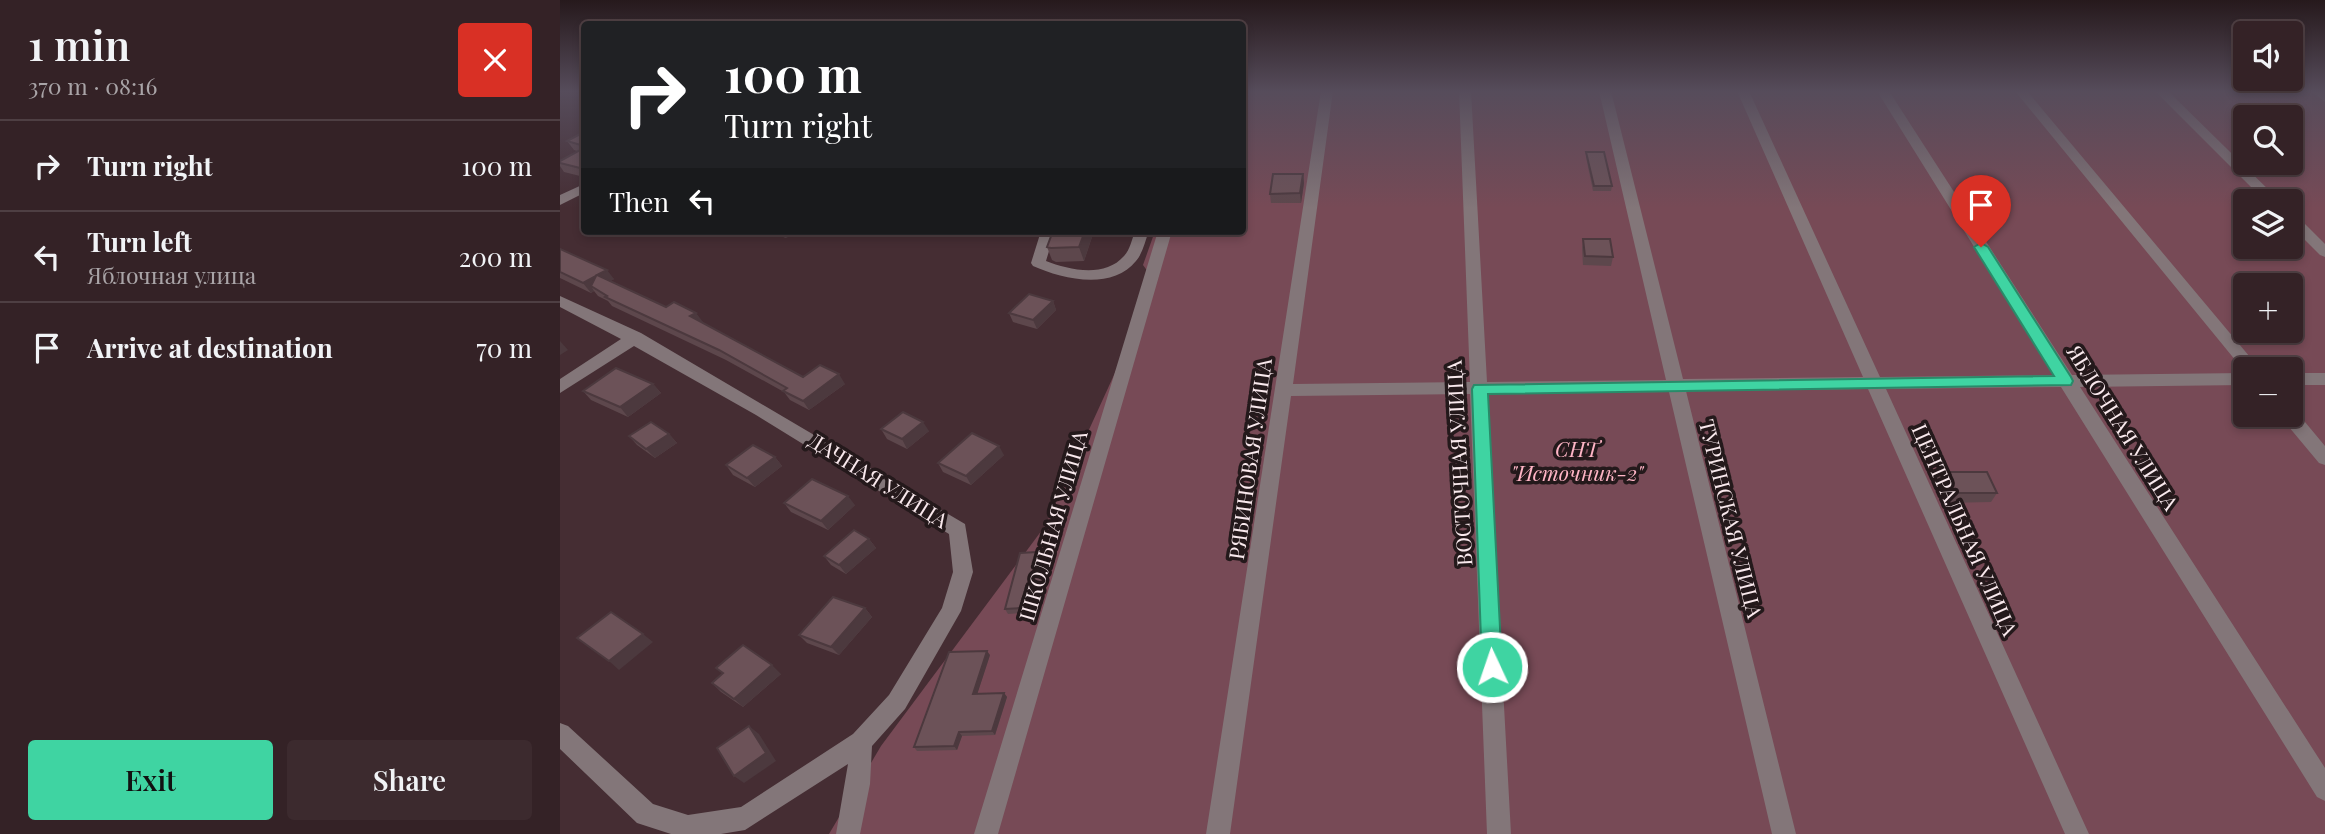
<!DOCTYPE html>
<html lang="en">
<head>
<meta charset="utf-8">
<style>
	:root { --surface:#342226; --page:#3c2a2e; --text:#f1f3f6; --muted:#a9a4a7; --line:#4e3f43; --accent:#3fd4a2 }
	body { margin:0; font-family:"Playfair Display",serif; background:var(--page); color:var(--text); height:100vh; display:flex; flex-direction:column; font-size:26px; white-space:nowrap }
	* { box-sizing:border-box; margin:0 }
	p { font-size:23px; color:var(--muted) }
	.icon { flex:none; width:38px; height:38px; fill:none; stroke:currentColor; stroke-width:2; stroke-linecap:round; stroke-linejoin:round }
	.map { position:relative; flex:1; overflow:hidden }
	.sheet { display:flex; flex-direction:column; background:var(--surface); width:560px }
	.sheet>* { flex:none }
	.banner { position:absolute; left:21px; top:21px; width:665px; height:214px; border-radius:7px; box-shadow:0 4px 10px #0003,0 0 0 2px var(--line); background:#202124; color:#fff; overflow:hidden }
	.tools { position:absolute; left:1673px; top:21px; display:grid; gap:14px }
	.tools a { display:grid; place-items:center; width:70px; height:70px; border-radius:7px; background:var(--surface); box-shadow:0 4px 10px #0003,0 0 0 2px var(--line); font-size:35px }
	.pin { position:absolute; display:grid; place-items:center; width:60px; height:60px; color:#fff; margin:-72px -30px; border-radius:50% 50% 50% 0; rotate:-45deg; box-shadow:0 0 7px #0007 }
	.pin .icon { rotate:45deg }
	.me { position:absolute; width:77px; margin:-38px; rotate:357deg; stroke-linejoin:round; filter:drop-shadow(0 0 5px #0008) }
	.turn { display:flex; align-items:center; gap:24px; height:147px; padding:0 28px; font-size:32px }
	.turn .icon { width:91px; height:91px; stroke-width:2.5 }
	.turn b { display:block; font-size:49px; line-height:60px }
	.then { display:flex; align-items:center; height:66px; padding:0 28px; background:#0003; gap:14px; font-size:26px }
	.round { display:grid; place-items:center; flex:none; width:74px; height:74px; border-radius:7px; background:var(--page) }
	.head { display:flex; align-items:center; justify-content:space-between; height:119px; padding:0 28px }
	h1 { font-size:42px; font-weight:600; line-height:52px }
	.button { display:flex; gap:14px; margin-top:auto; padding:14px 28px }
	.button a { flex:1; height:80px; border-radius:7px; background:var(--accent); color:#111; font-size:28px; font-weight:600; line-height:80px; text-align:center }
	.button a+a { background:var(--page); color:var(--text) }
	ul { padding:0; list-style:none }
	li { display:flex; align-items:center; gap:21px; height:91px; padding:0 28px; border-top:2px solid var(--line) }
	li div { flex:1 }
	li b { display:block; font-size:26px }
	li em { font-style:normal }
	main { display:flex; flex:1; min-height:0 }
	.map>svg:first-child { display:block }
	.green { fill:#774a56; fill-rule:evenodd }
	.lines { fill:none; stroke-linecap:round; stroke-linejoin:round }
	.minor { fill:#837679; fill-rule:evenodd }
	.wall { fill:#5d474c }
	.shaded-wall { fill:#4c393e }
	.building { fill:#6c5258; stroke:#4c393e; stroke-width:2 }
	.route { fill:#3fd4a2; stroke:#298a69; stroke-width:2 }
	.labels { text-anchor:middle; stroke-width:7; stroke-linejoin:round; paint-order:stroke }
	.street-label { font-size:21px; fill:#f9e9ed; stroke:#24191b }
	.park-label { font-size:21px; font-style:italic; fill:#ffb5c6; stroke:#24191b }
</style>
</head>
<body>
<main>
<section class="sheet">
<div class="head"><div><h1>1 min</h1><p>370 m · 08:16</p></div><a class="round" style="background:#d93025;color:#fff"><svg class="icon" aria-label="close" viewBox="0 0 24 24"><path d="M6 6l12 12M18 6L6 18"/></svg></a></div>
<ul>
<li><svg class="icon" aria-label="right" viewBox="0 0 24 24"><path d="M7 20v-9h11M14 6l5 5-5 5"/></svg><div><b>Turn right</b></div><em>100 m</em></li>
<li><svg class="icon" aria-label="left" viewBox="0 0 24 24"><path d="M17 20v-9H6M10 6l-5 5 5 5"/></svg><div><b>Turn left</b><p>Яблочная улица</p></div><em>200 m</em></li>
<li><svg class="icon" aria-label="arrive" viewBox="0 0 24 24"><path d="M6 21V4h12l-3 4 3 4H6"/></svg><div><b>Arrive at destination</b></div><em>70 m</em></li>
</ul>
<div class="button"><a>Exit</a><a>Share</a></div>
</section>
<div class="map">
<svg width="1765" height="834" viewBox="0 0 1765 834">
	<rect width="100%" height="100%" fill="#452d33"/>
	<!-- green -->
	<path class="green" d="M 683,91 L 1761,91 L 1765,94 L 1765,834 L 269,834 L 321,746 L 485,526 L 596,283 L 583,265 L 595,231 L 682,231 ZM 1685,117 L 1731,117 L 1731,163 L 1685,163 ZM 1685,201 L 1731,201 L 1731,247 L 1685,247 ZM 1685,285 L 1731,285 L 1731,331 L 1685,331 ZM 1685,369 L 1731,369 L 1731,415 L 1685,415 Z"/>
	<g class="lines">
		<!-- minor -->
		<path class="minor" d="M 761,91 L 773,91 L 733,384 L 910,382 L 899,91 L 911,91 L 927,382 L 1106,380 L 1039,91 L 1051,91 L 1123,379 L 1303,377 L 1177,91 L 1189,91 L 1320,377 L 1494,375 L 1317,91 L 1329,91 L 1512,375 L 1685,373 L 1685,385 L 1520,387 L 1765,768 L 1765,801 L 1757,797 L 1501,387 L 1326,389 L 1529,834 L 1505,834 L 1308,389 L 1126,391 L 1236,834 L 1212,834 L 1109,392 L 927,394 L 951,834 L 927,834 L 910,394 L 731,396 L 670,834 L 646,834 Z
			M 1455,91 L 1467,91 L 1700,369 L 1685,369 L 1685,372 Z
			M 1595,91 L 1608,91 L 1720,201 L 1705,201 Z
			M 1751,91 L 1764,91 L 1765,102 Z
			M 24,184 L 24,193 L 0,205 L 0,195 Z
			M 1731,214 L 1736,215 L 1765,244 L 1765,257 L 1760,255 L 1731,226 Z
			M 481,231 L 495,231 L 486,261 C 509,270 545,278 564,256 C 570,250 572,239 575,231 L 589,231 C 585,241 583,253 576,261 C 552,291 502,279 473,266 L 471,263 Z
			M 598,231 L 612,231 L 438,834 L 414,834 Z
			M 0,296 L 81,333 L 405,524 L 413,572 L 401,611 L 345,709 L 312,746 L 310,784 L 300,834 L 276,834 L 288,764 L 185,830 L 161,834 L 111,834 L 77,823 L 0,749 L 0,723 L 8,726 L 93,804 L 128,815 L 181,807 L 293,734 L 329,695 L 382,608 L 393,572 L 389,534 L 196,415 L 74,346 L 0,393 L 0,379 L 61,339 L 0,307 Z
			M 1731,373 L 1765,373 L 1765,385 L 1731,385 Z
			M 1731,409 L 1735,410 L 1765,446 L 1765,465 L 1759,463 L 1723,420 L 1720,415 L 1731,415 Z"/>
	</g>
	<!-- wall -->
	<path class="wall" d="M 24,132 L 24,177 L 4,172 L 0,166 L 0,161 L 17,151 L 14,150 L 7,141 Z
		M 1026,152 L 1052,186 L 1051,191 L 1033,191 L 1026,157 Z
		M 743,174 L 744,183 L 741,203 L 711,203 L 710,194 Z
		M 207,231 L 238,231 L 226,238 Z
		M 493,231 L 534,231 L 524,261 L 496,262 L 492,260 L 487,247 Z
		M 1023,239 L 1053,257 L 1051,266 L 1023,265 L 1022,248 Z
		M 0,249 L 54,279 L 50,281 L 106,307 L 136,313 L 142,323 L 243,377 L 285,384 L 249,410 L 230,400 L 224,392 L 166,360 L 52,306 L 48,301 L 38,296 L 34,291 L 31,293 L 0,278 Z
		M 493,301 L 496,310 L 477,329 L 453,322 L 449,313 Z
		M 93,384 L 101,393 L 68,417 L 31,400 L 23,391 Z
		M 321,429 L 369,431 L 347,449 L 327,439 Z
		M 109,434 L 117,443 L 95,458 L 77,445 L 69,436 Z
		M 444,455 L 411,485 L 383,472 L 378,463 Z
		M 215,457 L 222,466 L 195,487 L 173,475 L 166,465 Z
		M 1380,472 L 1437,493 L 1431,502 L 1384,503 L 1375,481 Z
		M 224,503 L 295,505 L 268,530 L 231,512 Z
		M 309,539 L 316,548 L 286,574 L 271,565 L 264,556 Z
		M 493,551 L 495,555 L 479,612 L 448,614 L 445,609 Z
		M 305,608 L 312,617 L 279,655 L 247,643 L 239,635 Z
		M 430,655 L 417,694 L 444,693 L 447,697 L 435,735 L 402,736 L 397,750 L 357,751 L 354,747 Z
		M 156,668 L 221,674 L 183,707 L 161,692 L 152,683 L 163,674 Z"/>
	<!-- shaded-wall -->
	<path class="shaded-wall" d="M 743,174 L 744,183 L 741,203 L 740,193 Z
		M 222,231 L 238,231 L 226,238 Z
		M 525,231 L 534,231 L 524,261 L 519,247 Z
		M 47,270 L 54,279 L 45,285 L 37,275 Z
		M 36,276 L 31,286 L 34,291 L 31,293 L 23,283 Z
		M 493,301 L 496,310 L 477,329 L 473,320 Z
		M 136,313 L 143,322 L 137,326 L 130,316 Z
		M 0,341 L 8,350 L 0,355 Z
		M 279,374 L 285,384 L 249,410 L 243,401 Z
		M 93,384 L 101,393 L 68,417 L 60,407 Z
		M 363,422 L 369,431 L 347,449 L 342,439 Z
		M 109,434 L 117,443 L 95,458 L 86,449 Z
		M 439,446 L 444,455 L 411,485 L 406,476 Z
		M 215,457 L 222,466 L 195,487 L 187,478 Z
		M 288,496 L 295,505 L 268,530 L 261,521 Z
		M 309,539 L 316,548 L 286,574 L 279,565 Z
		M 493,551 L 495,555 L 479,612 L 477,607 Z
		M 305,608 L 312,617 L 279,655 L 271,647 Z
		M 83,634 L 93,642 L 59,670 L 49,661 Z
		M 427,651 L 430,655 L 416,698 L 413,694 Z
		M 212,665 L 221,674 L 183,707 L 174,699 Z
		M 444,693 L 447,697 L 435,735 L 432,731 Z
		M 189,726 L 199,734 L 216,761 L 184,783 L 174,776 Z
		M 399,732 L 402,736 L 397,750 L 394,746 Z"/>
	<!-- building -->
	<path class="building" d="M 24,132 L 24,146 L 7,141 Z
		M 20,150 L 24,151 L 24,169 L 0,163 L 0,161 Z
		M 1026,152 L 1044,152 L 1052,186 L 1034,186 Z
		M 713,174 L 743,174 L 740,193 L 710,194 Z
		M 493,231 L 525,231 L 519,247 L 491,248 L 487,247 Z
		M 1023,239 L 1050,239 L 1053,257 L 1025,256 Z
		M 0,249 L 47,270 L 37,275 L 106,307 L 114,302 L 136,313 L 130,316 L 243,377 L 260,365 L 279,374 L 243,401 L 223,391 L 227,388 L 159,350 L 45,297 L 47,296 L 31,286 L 36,276 L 23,283 L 0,272 Z
		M 469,294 L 493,301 L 473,320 L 449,313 Z
		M 56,368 L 93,384 L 60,407 L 23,391 Z
		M 343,412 L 363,422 L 342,439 L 321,429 Z
		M 91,422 L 109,434 L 86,449 L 69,436 Z
		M 412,433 L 439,446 L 406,476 L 378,463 Z
		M 193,445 L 215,457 L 187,478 L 166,465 Z
		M 1380,472 L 1427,472 L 1437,493 L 1390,493 Z
		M 252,479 L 288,496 L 261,521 L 224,503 Z
		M 294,530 L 309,539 L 279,565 L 264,556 Z
		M 493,551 L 477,607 L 445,609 L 460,553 Z
		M 273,597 L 305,608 L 271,647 L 239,635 Z
		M 51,612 L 83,634 L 49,661 L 17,638 Z
		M 183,645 L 212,665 L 174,699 L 152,683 L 163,673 L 156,668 Z
		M 427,651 L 413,694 L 444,693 L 432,731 L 399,732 L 394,746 L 354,747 L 389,652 Z
		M 189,726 L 206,753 L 174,776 L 157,748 Z"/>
	<!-- sky -->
	<linearGradient id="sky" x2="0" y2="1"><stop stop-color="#26191c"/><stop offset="0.44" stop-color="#564c5b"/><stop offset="1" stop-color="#564c5b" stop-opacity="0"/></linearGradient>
	<rect width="1765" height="208" fill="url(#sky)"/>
	<!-- route -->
	<path class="route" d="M 1421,243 L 1428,247 L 1511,377 L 1513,381 L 1511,385 L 928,394 L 942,667 L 939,673 L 932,676 L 925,673 L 922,667 L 912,389 L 914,385 L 1494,376 L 1414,247 Z"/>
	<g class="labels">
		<!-- street labels -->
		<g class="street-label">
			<text transform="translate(1562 428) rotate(58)" y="7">ЯБЛОЧНАЯ УЛИЦА</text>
			<text transform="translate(691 459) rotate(-82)" y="7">РЯБИНОВАЯ УЛИЦА</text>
			<text transform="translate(900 463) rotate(-93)" y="7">ВОСТОЧНАЯ УЛИЦА</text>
			<text transform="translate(318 481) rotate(32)" y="7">ДАЧНАЯ УЛИЦА</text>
			<text transform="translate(1170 519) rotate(76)" y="7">ТУРИНСКАЯ УЛИЦА</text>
			<text transform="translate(494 526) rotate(-74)" y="7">ШКОЛЬНАЯ УЛИЦА</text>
			<text transform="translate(1404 530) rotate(66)" y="7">ЦЕНТРАЛЬНАЯ УЛИЦА</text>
		</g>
		<!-- park labels -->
		<g class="park-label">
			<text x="1017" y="457">СНТ<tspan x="1017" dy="24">"Источник-2"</tspan></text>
		</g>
	</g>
</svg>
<div class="tools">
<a><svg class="icon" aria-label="sound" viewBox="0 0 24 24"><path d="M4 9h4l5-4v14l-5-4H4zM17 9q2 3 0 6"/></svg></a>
<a><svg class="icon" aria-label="search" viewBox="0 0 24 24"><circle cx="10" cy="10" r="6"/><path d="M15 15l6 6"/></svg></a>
<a><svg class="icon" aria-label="layers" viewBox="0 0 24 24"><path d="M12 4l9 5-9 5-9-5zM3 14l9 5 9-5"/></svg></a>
<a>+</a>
<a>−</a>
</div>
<div class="pin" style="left:1421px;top:247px;background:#d93025"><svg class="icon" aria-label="arrive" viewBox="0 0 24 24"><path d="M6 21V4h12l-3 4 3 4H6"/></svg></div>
<svg class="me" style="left:932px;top:667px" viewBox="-20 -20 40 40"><circle r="17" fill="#3fd4a2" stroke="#fff" stroke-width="3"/><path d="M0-11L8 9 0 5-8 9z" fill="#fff"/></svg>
<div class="banner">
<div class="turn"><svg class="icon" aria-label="right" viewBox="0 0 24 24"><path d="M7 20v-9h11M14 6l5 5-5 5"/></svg><div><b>100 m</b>Turn right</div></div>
<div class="then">Then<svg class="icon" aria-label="left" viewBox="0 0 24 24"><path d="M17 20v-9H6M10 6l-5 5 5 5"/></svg></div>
</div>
</div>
</main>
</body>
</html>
